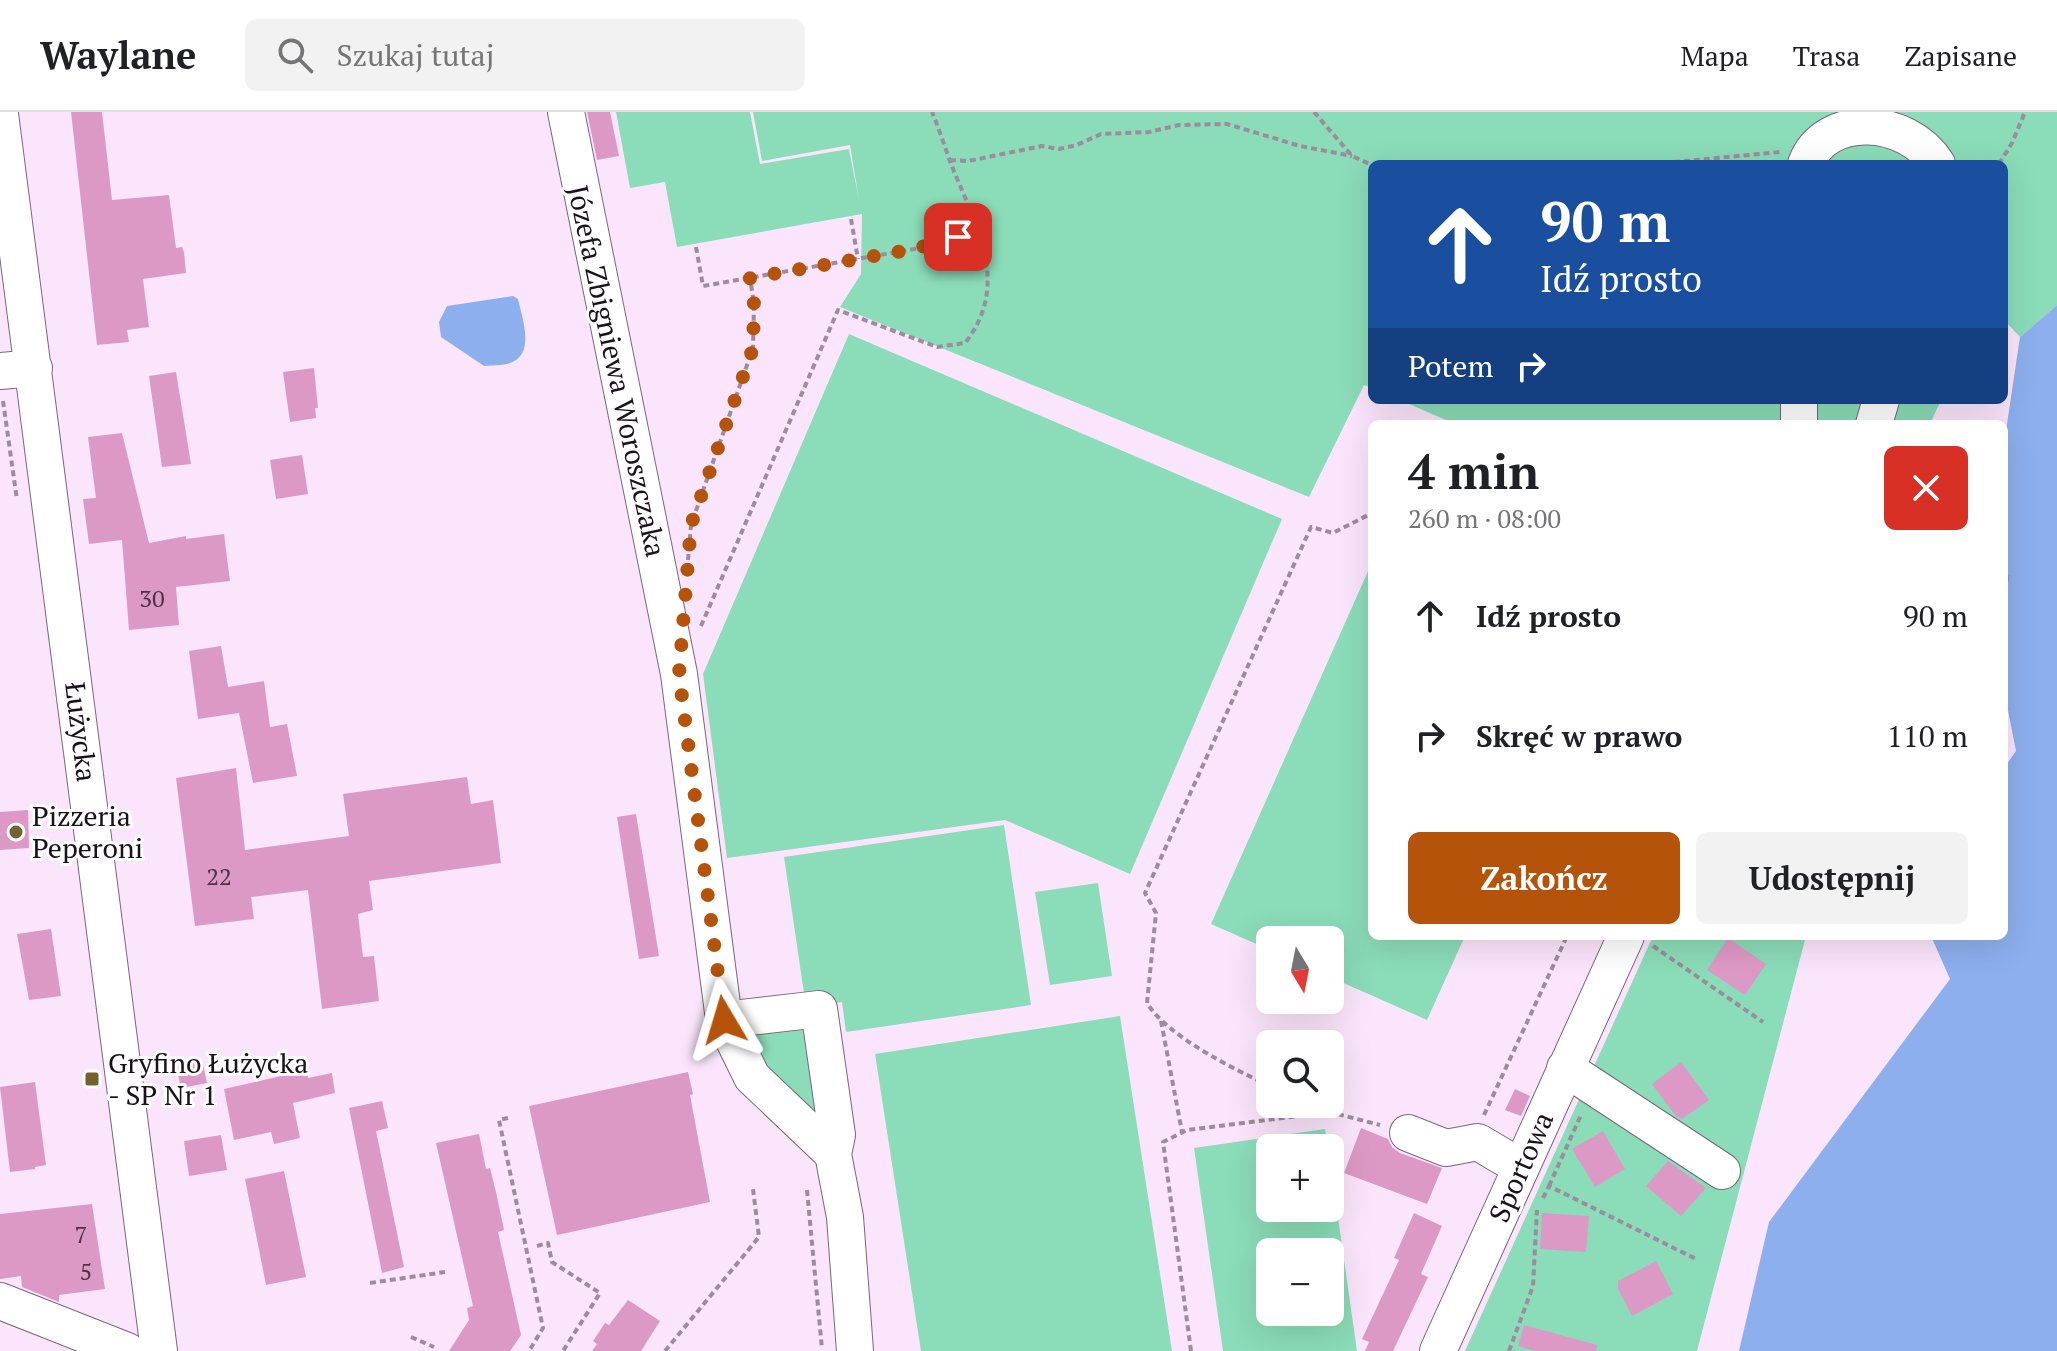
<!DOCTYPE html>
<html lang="pl">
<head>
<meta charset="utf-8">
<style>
	:root { --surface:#fff; --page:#f2f2f2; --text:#202124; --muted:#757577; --line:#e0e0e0; --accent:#b45309 }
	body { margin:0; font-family:"PT Serif",serif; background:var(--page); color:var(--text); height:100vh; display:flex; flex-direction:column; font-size:30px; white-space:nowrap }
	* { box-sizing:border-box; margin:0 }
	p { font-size:26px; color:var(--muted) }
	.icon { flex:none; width:44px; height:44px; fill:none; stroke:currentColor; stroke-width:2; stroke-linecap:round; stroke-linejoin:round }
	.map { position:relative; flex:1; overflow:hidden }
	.sheet { position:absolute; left:1368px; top:308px; width:640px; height:520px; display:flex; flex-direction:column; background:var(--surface); border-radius:12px; box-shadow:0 8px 32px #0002 }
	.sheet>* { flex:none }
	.top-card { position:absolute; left:1368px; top:48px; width:640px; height:244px; border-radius:12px; box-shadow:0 8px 32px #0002; background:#1a4fa0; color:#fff; overflow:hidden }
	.needle { width:52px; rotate:170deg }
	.controls { position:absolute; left:1256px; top:814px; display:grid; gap:16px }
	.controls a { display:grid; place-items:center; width:88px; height:88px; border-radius:12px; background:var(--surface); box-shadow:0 8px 32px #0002; font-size:40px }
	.pin { position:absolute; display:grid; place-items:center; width:68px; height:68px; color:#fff; margin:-34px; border-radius:16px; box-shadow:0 4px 12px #0006 }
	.me { position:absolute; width:88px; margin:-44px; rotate:353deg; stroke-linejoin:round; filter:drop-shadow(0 0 6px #0008) }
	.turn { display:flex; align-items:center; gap:28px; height:168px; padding:0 40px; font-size:36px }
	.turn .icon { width:104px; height:104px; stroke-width:2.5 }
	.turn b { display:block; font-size:56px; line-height:68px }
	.then { display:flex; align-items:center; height:76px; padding:0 40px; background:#0003; gap:16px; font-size:30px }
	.round { display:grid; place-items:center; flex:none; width:84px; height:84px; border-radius:12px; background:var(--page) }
	.head { display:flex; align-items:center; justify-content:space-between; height:136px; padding:0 40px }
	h1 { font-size:48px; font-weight:700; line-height:60px }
	.button { display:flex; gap:16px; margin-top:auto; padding:16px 40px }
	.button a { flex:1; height:92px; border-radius:12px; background:var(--accent); color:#fff; font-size:32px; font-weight:700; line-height:92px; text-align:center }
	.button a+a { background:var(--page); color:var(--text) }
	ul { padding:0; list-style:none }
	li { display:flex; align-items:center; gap:24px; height:120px; padding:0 40px }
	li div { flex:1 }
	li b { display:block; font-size:30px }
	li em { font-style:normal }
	header { display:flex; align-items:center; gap:48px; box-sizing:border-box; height:112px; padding:0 40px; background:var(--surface); border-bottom:2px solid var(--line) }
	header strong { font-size:38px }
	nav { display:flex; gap:44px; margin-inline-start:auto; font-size:28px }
	.search { width:560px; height:72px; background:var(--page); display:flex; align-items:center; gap:20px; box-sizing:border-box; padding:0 28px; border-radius:12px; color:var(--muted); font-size:30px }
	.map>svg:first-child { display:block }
	.green { fill:#8bdcb8; fill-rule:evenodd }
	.water { fill:#8dafee }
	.building { fill:#dd99c5 }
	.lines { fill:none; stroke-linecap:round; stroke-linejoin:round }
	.minor-casing { stroke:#7a677b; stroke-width:38 }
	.path { stroke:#9c8c9d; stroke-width:4; stroke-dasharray:6 4; stroke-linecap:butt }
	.minor { stroke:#fff; stroke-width:36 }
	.route { stroke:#b45309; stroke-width:14; stroke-dasharray:0 25.2 }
	.poi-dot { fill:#726230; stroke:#fff; stroke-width:3 }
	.labels { text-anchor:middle; stroke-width:6; stroke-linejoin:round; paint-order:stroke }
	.number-label { font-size:24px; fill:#4b3445 }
	.street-label { font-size:28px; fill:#1a121a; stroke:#fff }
	.poi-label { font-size:28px; fill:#1a121a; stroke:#fff; text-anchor:start }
</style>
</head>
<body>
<header>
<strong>Waylane</strong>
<div class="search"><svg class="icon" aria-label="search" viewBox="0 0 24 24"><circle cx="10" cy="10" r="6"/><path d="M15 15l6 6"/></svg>Szukaj tutaj</div>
<nav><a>Mapa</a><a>Trasa</a><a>Zapisane</a></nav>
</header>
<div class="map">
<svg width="2057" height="1239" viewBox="0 0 2057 1239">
	<rect width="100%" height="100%" fill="#fbe5fc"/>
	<!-- green -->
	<path class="green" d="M 616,0 L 750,0 L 760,52 L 849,37 L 859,88 L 850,33 L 762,49 L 753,0 L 2057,0 L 2057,193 L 2020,225 L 2004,208 L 2004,52 L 1372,52 L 1372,276 L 1364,273 L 1309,385 L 840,195 L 861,162 L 862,102 L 677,135 L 665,70 L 630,76 Z
		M 849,222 L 1282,407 L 1130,762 L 1005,708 L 727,746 L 703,562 Z
		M 1400,288 L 1941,288 L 1930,312 L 1455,312 Z
		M 1369,457 L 1372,458 L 1372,824 L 1465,824 L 1427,908 L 1330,865 L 1330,828 L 1270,828 L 1270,838 L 1211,812 Z
		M 1004,713 L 1031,893 L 846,920 L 842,890 L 806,895 L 784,745 Z
		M 1098,771 L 1112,864 L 1050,873 L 1035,780 Z
		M 1653,824 L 1806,824 L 1697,1239 L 1465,1239 Z
		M 819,897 L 833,1042 L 724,908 Z
		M 1120,904 L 1172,1239 L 921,1239 L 875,942 Z
		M 1325,1017 L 1328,1036 L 1270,1036 L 1270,1096 L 1330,1096 L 1330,1049 L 1357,1239 L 1223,1239 L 1194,1036 ZM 1270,1140 L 1330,1140 L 1330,1200 L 1270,1200 Z"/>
	<!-- water -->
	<path class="water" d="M 513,184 L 518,187 C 522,206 536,242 510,251 C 502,254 492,253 484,254 L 441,225 L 439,210 L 447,194 Z
		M 2057,193 L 2057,1239 L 1739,1239 L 1769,1110 L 1950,867 L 1931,824 L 2004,824 L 2004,656 L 2016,639 L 2004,578 L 2004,332 L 2020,225 Z"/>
	<!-- building -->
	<path class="building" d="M 71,0 L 102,0 L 112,88 L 169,83 L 176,136 L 182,135 L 184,140 L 186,161 L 143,167 L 149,215 L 127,218 L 129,230 L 97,233 Z
		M 587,0 L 610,0 L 619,44 L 597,48 Z
		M 314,256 L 318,296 L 315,296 L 316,306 L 290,310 L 283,260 Z
		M 176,260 L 191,352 L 162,355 L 149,264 Z
		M 122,321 L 149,431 L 186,424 L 186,427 L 224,422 L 230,469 L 176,475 L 179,513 L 129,518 L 122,428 L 89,432 L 83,387 L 96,386 L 88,325 Z
		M 302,343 L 308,382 L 276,387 L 270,348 Z
		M 221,534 L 228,575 L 264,569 L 270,615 L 287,612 L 297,664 L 253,671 L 239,601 L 198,607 L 189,539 Z
		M 236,656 L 245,738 L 349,724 L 343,682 L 467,665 L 471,692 L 493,688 L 501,751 L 369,769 L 373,798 L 358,802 L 363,845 L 374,844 L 379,889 L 322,897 L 308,778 L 251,785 L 254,807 L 195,814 L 176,666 Z
		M 28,698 L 29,736 L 0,738 L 0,700 Z
		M 636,702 L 659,844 L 639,847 L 617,705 Z
		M 51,817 L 61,884 L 29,888 L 17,822 Z
		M 1728,826 L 1766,852 L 1745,883 L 1707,858 Z
		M 202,948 L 207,971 L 181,976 L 176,954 Z
		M 1681,950 L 1709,988 L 1682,1007 L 1675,1003 L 1652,972 Z
		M 307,958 L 308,966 L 332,961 L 335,981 L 293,991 L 300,1026 L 274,1032 L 271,1020 L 234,1028 L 224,977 Z
		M 688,960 L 693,982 L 690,983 L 710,1090 L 557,1123 L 529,994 Z
		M 35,970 L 46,1053 L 35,1055 L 35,1057 L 10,1060 L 0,975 Z
		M 1515,977 L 1530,984 L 1521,1004 L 1505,998 Z
		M 382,989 L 388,1016 L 376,1019 L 404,1155 L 382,1161 L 349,996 Z
		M 1361,1016 L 1388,1027 L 1392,1035 L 1400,1041 L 1442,1056 L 1427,1092 L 1344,1061 Z
		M 1603,1019 L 1625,1057 L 1595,1075 L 1572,1037 Z
		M 479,1022 L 486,1057 L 490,1056 L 496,1080 L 504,1118 L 498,1120 L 521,1223 L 510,1239 L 449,1239 L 469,1208 L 467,1196 L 473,1194 L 436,1031 Z
		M 221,1023 L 227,1058 L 189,1064 L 184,1029 Z
		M 1668,1049 L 1706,1076 L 1681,1104 L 1646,1074 Z
		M 284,1059 L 306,1165 L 266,1173 L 245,1067 Z
		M 92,1092 L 105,1177 L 59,1183 L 59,1190 L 22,1175 L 21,1164 L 0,1167 L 0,1102 Z
		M 1414,1101 L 1442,1114 L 1421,1162 L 1428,1165 L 1393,1239 L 1365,1239 L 1369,1230 L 1362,1227 L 1399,1148 L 1394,1146 Z
		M 1542,1101 L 1589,1104 L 1586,1140 L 1540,1137 Z
		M 1656,1149 L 1673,1182 L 1632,1204 L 1618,1177 L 1618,1169 Z
		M 628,1188 L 660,1209 L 641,1239 L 592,1239 L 597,1232 L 593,1229 L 605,1211 L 609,1213 Z
		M 1524,1213 L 1597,1233 L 1596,1239 L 1535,1239 L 1518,1234 Z"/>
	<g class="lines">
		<defs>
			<path id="minor" d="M 566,0 L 679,562 L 724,908 L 752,965 L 833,1042 L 845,1105 L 855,1239
				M 0,2 L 159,1239
				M 1806,52 C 1825,0 1907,4 1937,52
				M 0,259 L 34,256
				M 1799,288 L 1799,312
				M 1874,312 L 1881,288
				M 724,908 L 819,897 L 837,1023 L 833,1042
				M 1565,956 L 1722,1059
				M 1408,1021 L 1446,1036 L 1478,1030 L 1520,1055
				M 0,1189 L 127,1239
				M 1438,1239 L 1626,824"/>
		</defs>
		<!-- minor casing -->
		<use href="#minor" class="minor-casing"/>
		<!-- path -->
		<path class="path" d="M 1314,0 L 1352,44 L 1372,53
			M 950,48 L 968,49 L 1042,34 L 1059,37 L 1077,33 L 1101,22 L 1149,20 L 1179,13 L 1227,12 L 1300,34 L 1352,44
			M 1654,52 L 1780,40
			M 1999,52 L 2012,31 L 2025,0
			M 851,107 L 858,147
			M 696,135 L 703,174 L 914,137 L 980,120
			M 3,289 L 17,388
			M 688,448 L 691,413 L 753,236 L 754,192 L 750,166
			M 2005,479 L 2008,460
			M 701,514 L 838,198 L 937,235 L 965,231 C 1012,171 975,112 951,52 C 945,35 939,17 932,0
			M 1653,834 L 1763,910
			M 1161,909 L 1182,1020
			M 1270,974 C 1234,957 1168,925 1147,891 L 1156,801 L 1145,781 L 1311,415 L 1333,421 L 1372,401
			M 1325,992 L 1330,1000
			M 1484,1003 L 1567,824
			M 508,1006 L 499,1008 L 543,1216 L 529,1239
			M 1549,1074 L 1581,1003
			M 807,1078 L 822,1237
			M 1543,1086 L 1549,1074 L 1698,1148
			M 537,1134 L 548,1131 L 552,1150 L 600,1181 L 563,1239
			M 370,1171 L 445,1160
			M 411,1225 L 434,1235
			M 665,1239 L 759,1125 L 753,1077
			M 1191,1239 L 1163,1030 L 1187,1018 L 1330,1000 L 1380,1013
			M 1509,1239 L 1533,1174 L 1537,1098"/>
		<!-- minor -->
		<use href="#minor" class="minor"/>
	</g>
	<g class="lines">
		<!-- route -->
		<path class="route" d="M 724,908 L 679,562 L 691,413 L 753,236 L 754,192 L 750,166 L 914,137 L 958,125"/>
	</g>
	<!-- markers -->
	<g class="poi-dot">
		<circle cx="16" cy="720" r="8"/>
		<rect x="84" y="959" width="16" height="16" rx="4"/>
	</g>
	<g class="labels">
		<!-- number labels -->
		<g class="number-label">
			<text x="152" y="495">30</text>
			<text x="219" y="773">22</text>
			<text x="81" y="1131">7</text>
			<text x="86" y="1168">5</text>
		</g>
		<!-- street labels -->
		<g class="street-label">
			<text transform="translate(617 259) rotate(78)" y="10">Józefa Zbigniewa Woroszczaka</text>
			<text transform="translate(81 620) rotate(83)" y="10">Łużycka</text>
			<text transform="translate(1521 1055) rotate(-66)" y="10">Sportowa</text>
		</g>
		<!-- poi labels -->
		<g class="poi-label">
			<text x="32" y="714">Pizzeria<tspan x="32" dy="32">Peperoni</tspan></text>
			<text x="108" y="961">Gryfino Łużycka<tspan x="108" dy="32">- SP Nr 1</tspan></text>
		</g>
	</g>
</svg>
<div class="controls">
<a><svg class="needle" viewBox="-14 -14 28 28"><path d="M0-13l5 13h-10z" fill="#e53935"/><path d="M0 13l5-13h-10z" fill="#757577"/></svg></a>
<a><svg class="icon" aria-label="search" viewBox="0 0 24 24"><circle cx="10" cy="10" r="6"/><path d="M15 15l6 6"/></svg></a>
<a>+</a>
<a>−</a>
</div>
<div class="pin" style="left:958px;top:125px;background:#d93025"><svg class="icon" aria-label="arrive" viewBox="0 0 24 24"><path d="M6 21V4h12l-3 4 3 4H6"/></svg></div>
<svg class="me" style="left:724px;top:908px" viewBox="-20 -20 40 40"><path d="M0-17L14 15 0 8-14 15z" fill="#b45309" stroke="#fff" stroke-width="4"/></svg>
<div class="top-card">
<div class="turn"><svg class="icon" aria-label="ahead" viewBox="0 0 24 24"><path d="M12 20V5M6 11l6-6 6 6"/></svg><div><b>90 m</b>Idź prosto</div></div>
<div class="then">Potem<svg class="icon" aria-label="right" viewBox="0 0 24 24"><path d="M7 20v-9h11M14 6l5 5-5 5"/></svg></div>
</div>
<section class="sheet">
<div class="head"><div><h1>4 min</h1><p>260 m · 08:00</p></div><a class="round" style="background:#d93025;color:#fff"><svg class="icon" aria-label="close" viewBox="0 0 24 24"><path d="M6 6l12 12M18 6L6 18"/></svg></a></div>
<ul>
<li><svg class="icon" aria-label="ahead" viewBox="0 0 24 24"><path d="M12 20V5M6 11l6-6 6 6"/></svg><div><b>Idź prosto</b></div><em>90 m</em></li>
<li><svg class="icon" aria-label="right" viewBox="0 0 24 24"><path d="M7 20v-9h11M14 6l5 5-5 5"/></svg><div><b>Skręć w prawo</b></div><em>110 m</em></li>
</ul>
<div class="button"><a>Zakończ</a><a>Udostępnij</a></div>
</section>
</div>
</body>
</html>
